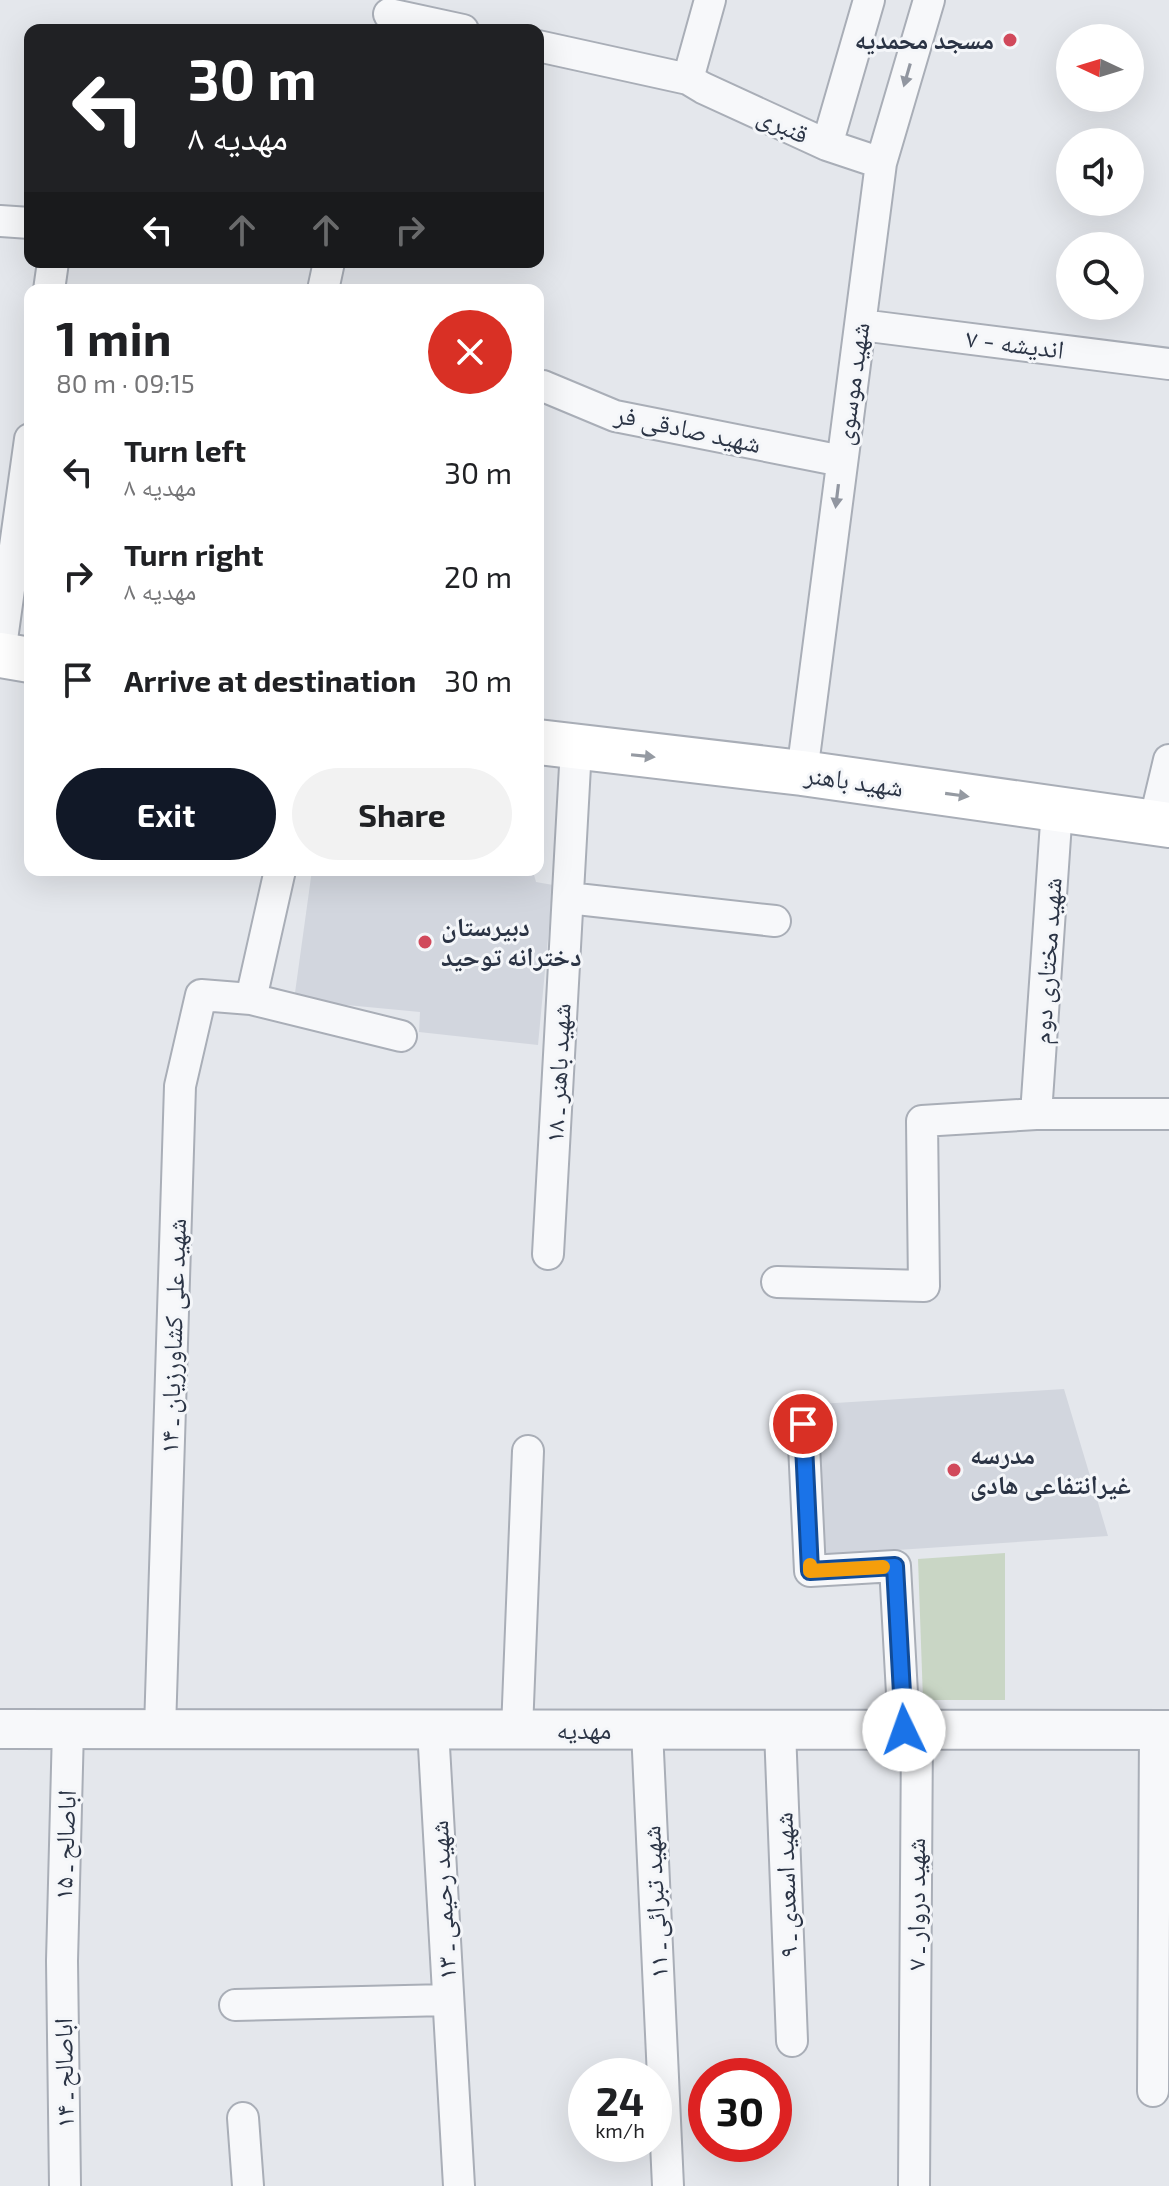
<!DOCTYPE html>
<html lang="en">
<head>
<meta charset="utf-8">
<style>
	:root { --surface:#fff; --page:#f2f2f2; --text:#202124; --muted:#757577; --accent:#111827 }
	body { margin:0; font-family:"Exo 2","Noto Naskh Arabic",sans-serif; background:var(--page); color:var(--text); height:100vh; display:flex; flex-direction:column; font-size:30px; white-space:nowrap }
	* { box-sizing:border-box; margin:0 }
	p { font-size:26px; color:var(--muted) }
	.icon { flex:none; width:44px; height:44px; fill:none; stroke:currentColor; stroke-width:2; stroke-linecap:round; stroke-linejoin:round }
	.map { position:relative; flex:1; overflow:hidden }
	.sheet { position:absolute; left:24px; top:284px; width:520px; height:592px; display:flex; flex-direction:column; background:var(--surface); border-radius:16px; box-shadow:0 8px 32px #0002 }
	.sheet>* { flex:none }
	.top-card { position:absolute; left:24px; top:24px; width:520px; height:244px; border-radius:16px; box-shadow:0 8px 32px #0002; background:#202124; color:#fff; overflow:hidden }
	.needle { width:52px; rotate:274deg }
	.buttons { position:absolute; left:1056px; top:24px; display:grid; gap:16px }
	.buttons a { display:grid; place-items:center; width:88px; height:88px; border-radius:50%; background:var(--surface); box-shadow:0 8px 32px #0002; font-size:40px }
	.speed { position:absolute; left:568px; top:2058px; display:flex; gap:16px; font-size:40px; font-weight:700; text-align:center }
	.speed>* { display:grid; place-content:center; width:104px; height:104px; border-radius:50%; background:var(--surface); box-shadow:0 8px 32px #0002; line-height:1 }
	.speed small { font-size:20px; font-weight:400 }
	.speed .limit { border:12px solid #d22; background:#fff; color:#111 }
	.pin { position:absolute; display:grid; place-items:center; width:68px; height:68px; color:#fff; margin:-34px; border:4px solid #fff; border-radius:50%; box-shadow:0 2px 8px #0007 }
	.me { position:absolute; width:88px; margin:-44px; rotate:357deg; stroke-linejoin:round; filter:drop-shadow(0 0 6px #0008) }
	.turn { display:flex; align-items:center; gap:28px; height:168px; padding:0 32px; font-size:36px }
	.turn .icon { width:104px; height:104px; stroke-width:2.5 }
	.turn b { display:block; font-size:56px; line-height:68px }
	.lanes { display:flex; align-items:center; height:76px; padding:0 32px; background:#0003; justify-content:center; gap:40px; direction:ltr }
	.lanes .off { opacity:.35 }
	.round { display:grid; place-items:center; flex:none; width:84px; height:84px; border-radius:42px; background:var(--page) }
	.summary { display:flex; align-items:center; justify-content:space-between; height:136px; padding:0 32px }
	h1 { font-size:48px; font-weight:700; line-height:60px }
	.action { display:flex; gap:16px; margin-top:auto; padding:16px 32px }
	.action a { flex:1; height:92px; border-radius:48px; background:var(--accent); color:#fff; font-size:32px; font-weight:700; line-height:92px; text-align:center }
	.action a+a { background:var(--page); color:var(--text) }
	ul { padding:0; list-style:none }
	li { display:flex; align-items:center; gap:24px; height:104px; padding:0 32px }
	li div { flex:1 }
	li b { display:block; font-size:30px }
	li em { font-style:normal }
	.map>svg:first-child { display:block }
	.built { fill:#d2d6de }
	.green { fill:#c9d6c5 }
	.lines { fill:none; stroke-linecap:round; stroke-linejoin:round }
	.minor-casing { stroke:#a9aeb7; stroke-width:34 }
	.tertiary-casing { stroke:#a9aeb7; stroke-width:42 }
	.secondary-casing { stroke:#a9aeb7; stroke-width:48 }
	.minor { stroke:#f7f8fa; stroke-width:30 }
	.tertiary { stroke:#f7f8fa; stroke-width:38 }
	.secondary { stroke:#fff; stroke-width:44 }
	.oneway { fill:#9196a0 }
	.oneway2 { fill:#959aa2 }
	.route-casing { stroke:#114b97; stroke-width:20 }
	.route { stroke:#1a73e8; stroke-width:14 }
	.slow { stroke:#f59e0b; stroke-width:14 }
	.poi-dot { fill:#d1495b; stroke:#f4f6f9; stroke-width:3 }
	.labels { text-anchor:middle; stroke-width:6; stroke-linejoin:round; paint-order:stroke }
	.poi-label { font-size:26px; font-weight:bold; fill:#2b3445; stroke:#f4f6f9; text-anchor:start }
	.street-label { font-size:26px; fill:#2b3445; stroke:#f4f6f9 }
</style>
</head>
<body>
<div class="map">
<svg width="1169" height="2186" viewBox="0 0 1169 2186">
	<rect width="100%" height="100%" fill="#e4e7ec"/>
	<!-- built -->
	<path class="built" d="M 312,870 L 482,870 L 534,875 L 536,882 L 553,885 L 538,1045 L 419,1032 L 420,1012 L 294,1000 Z
		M 1064,1389 L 1108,1536 L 822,1555 L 819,1404 Z"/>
	<!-- green -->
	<path class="green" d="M 1005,1553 L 1005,1700 L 923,1700 L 918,1559 Z"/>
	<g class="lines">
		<defs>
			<path id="minor" d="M 389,14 L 463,30
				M 538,46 L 688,79 L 703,88 L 827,145 L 881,163
				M 688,79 L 710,0
				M 827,145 L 869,0
				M 0,221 L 30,223
				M 49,290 L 53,262
				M 323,290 L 329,262
				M 861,325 L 1169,364
				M 538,386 L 543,386 L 615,416 L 842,461
				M 0,654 L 30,439
				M 802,773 L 881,163 L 929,0
				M 1154,823 L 1169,760
				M 280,870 L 251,999 L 401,1036
				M 568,898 L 775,921
				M 1036,1114 L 1057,808
				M 548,1254 L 576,748
				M 777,1282 L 924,1286 L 922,1121 L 1036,1114 L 1169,1114
				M 803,1424 L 810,1571 L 895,1566 L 904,1730
				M 160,1729 L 180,1086 L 201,995 L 251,999
				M 433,1729 L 459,2186
				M 517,1730 L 528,1451
				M 647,1730 L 668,2186
				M 780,1730 L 792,2041
				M 235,2005 L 448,2000
				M 1153,2091 L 1155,1730
				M 243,2118 L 248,2186
				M 65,2186 L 62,1961 L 68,1729
				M 914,2186 L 917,1730"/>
			<path id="tertiary" d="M 0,1729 L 1169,1730"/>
			<path id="secondary" d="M 0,655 L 30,660
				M 538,742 L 802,773 L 1169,825"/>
		</defs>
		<!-- minor casing -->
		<use href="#minor" class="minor-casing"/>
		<!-- tertiary casing -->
		<use href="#tertiary" class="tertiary-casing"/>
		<!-- secondary casing -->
		<use href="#secondary" class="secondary-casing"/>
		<!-- minor -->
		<use href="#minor" class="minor"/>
		<!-- tertiary -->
		<use href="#tertiary" class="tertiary"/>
		<!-- secondary -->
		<use href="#secondary" class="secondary"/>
	</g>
	<!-- one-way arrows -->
	<defs><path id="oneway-solid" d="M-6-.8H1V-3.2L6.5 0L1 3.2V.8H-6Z" transform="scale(2)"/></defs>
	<g class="oneway">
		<use href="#oneway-solid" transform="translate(907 75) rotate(106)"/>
		<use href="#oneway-solid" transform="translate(837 496) rotate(97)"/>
	</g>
	<g class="oneway2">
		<use href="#oneway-solid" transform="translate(643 756) rotate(6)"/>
		<use href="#oneway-solid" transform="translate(957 795) rotate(8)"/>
	</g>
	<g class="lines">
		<defs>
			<path id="route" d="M 803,1424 L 810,1571 L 895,1566 L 904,1730"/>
		</defs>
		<!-- route casing -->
		<use href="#route" class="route-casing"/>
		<!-- route -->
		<use href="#route" class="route"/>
		<!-- slow -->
		<path class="slow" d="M 810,1565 L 810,1571 L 883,1567"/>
	</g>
	<!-- markers -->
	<g class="poi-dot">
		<circle cx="1010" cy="40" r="8"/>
		<circle cx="425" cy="942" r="8"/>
		<circle cx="954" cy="1470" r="8"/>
	</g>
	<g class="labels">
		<!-- poi labels -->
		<g class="poi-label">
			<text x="994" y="49" text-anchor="end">مسجد محمدیه</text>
			<text x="441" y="936">دبیرستان<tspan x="441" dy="30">دخترانه توحید</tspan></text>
			<text x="970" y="1464">مدرسه<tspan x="970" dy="30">غیرانتفاعی هادی</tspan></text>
		</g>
		<!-- street labels -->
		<g class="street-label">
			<text transform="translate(783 125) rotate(25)" y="9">قنبری</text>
			<text transform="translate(1015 344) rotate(7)" y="9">اندیشه - ۷</text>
			<text transform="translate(852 384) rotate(-82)" y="9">شهید موسوی</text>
			<text transform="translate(688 429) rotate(12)" y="9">شهید صادقی فر</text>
			<text transform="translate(854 781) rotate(8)" y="9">شهید باهنر</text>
			<text transform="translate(1047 961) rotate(-86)" y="9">شهید مختاری دوم</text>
			<text transform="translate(558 1073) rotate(-87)" y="9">شهید باهنر ـ ۱۸</text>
			<text transform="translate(173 1336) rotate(-88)" y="9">شهید علی کشاورزیان ـ ۱۴</text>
			<text x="584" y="1739">مهدیه</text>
			<text transform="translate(65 1845) rotate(-88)" y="9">اباصالح ـ ۱۵</text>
			<text transform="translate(786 1885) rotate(-92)" y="9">شهید اسعدی ـ ۹</text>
			<text transform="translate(443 1900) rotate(-93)" y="9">شهید رحیمی ـ ۱۳</text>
			<text transform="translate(655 1902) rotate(-93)" y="9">شهید تبرائی ـ ۱۱</text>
			<text transform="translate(916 1904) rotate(-90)" y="9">شهید دروار ـ ۷</text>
			<text transform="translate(64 2073) rotate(-91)" y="9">اباصالح ـ ۱۴</text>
		</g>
	</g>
</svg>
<div class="buttons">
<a><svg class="needle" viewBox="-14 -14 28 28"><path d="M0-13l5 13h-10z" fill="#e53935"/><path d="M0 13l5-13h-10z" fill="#757577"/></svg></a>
<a><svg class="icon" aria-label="sound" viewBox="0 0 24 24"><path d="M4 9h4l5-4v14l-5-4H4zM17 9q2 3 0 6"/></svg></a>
<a><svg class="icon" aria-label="search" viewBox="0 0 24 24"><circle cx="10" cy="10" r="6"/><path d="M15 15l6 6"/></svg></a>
</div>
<div class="speed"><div>24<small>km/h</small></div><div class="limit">30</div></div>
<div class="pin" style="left:803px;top:1424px;background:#d93025"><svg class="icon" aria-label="arrive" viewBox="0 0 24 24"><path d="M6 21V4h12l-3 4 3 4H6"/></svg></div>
<svg class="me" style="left:904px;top:1730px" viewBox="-20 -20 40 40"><circle r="19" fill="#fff"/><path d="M0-13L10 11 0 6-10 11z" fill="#1a73e8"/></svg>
<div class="top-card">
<div class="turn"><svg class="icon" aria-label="left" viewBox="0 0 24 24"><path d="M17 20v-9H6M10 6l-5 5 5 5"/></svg><div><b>30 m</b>مهدیه ۸</div></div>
<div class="lanes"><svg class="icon" aria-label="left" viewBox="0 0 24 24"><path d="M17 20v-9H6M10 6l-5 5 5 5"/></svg><svg class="icon off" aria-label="ahead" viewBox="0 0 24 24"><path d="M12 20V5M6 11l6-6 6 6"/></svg><svg class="icon off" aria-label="ahead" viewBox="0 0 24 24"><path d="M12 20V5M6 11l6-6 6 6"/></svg><svg class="icon off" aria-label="right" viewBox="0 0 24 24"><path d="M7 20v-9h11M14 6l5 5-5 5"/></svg></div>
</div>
<section class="sheet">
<div class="summary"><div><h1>1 min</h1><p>80 m · 09:15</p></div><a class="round" style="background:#d93025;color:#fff"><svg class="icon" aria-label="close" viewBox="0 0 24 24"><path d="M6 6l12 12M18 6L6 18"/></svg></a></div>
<ul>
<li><svg class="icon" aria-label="left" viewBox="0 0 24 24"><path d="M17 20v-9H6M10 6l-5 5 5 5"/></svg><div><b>Turn left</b><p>مهدیه ۸</p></div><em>30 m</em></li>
<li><svg class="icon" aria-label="right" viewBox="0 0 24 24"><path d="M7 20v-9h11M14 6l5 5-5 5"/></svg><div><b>Turn right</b><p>مهدیه ۸</p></div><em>20 m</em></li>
<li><svg class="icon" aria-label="arrive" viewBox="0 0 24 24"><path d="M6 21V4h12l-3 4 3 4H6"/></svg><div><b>Arrive at destination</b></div><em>30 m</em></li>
</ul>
<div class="action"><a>Exit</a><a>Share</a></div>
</section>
</div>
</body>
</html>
